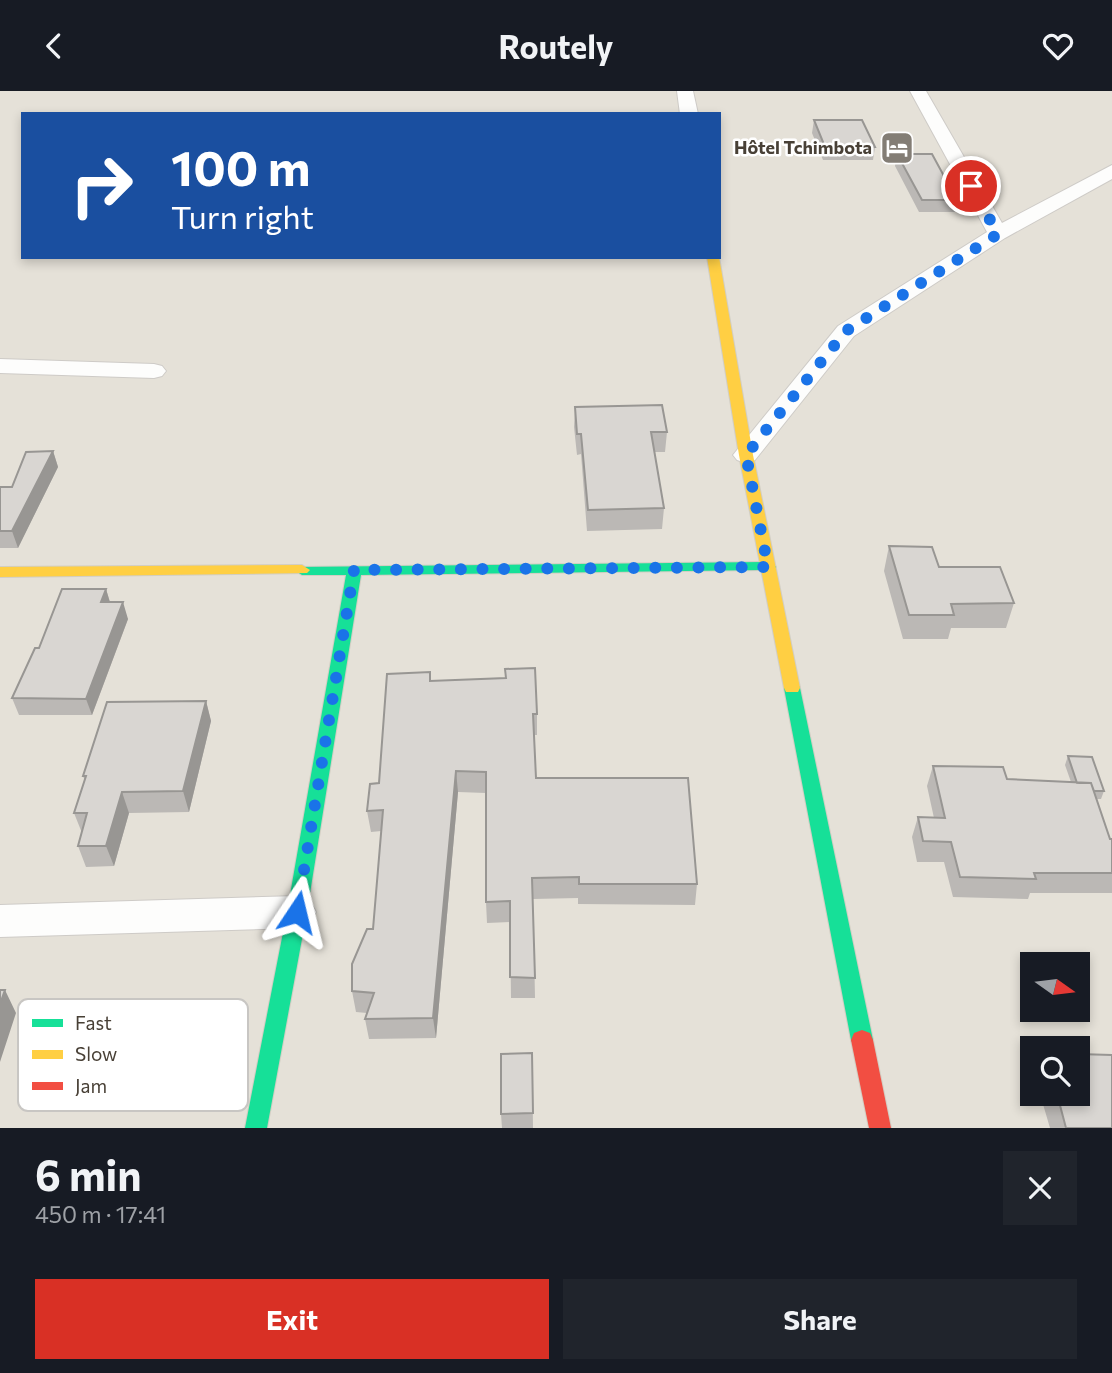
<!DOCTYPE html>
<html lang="en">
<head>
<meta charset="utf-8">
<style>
	:root { --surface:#171b24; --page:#20242c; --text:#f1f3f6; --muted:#9ea1a6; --accent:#d93025 }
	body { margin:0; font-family:Commissioner,sans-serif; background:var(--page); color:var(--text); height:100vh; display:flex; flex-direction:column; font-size:26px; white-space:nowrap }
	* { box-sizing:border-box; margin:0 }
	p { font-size:23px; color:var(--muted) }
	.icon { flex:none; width:38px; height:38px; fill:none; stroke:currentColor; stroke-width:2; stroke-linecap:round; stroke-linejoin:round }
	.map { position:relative; height:1037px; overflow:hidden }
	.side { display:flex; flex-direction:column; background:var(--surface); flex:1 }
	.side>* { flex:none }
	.banner { position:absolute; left:21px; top:21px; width:700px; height:147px; border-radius:0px; box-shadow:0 4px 10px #0003; background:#1a4fa0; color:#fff; overflow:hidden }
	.needle { width:46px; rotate:104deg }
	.buttons { position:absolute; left:1020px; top:861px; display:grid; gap:14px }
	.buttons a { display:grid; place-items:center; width:70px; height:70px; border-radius:0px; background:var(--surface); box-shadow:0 4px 10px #0003; font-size:35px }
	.pin { position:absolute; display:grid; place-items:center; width:60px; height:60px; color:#fff; margin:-30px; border:4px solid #fff; border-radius:50%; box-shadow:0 2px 7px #0007 }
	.me { position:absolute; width:77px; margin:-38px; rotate:10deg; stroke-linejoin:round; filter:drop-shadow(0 0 5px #0008) }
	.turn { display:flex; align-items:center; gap:24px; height:147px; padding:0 35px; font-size:32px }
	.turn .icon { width:91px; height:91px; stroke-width:2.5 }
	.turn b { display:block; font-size:49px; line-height:60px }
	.round { display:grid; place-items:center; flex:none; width:74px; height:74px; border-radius:0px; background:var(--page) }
	.head { display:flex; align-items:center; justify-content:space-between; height:119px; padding:0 35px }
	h1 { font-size:42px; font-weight:700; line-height:52px }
	.button { display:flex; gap:14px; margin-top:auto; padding:14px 35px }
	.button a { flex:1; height:80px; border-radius:0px; background:var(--accent); color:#fff; font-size:28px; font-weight:700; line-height:80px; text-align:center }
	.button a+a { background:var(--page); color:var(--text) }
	header { display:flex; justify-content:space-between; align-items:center; height:91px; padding:0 35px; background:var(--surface); font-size:32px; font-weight:700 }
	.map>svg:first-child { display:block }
	.residential { fill:#e5e1d8; fill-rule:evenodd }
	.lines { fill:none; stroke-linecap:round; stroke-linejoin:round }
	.street-casing { stroke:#cecbc7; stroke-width:2 }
	.fast-casing { stroke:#d2cec3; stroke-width:2 }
	.slow-casing { stroke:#d2cec3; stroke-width:2 }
	.jam-casing { stroke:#d2cec3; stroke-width:2 }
	.street { fill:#fdfdfc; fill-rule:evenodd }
	.fast { fill:#16e098; fill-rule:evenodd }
	.slow { fill:#ffcf43; fill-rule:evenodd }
	.jam { fill:#f24e42; fill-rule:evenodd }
	.wall { fill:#bbb8b5 }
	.shaded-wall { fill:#989693 }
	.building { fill:#d9d6d2; stroke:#989693; stroke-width:2 }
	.route { stroke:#1a73e8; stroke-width:12; stroke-dasharray:0 21.6 }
	.labels { text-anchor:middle; stroke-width:5; stroke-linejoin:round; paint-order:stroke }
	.far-poi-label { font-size:18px; font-weight:bold; fill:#484036; stroke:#fff; text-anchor:end }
	.key { fill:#fff; stroke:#c8c6c3; stroke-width:2 }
	.key-label { font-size:19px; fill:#484036 }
</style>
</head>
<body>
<header><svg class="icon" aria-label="back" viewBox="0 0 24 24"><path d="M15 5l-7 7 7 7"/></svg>Routely<svg class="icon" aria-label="heart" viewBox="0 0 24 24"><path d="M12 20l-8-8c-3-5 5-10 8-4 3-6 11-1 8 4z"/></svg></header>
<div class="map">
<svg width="1112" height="1037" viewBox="0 0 1112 1037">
	<rect width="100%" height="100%" fill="#f1efeb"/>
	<!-- residential -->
	<path class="residential" d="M 0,0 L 1112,0 L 1112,1037 L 0,1037 ZM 23,23 L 719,23 L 719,166 L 23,166 ZM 1032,873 L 1078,873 L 1078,919 L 1032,919 ZM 1032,957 L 1078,957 L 1078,1003 L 1032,1003 Z"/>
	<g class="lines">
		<defs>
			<path id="street" d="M 677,0 L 693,0 L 698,23 L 680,23 Z
				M 910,0 L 926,0 L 1002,132 L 1112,74 L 1112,88 L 1005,147 L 854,245 L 755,369 L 746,372 L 737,369 L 733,364 L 737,359 L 838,235 L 987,141 Z
				M 0,268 L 154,273 L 162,275 L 166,280 L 162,285 L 154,287 L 0,282 Z
				M 297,805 L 310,810 L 316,821 L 310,832 L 297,837 L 0,846 L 0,814 Z"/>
			<path id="fast" d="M 768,471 L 773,473 L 776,476 L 773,479 L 361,484 L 307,821 L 267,1037 L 245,1037 L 287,821 L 346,484 L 302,484 L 294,479 L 297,476 Z
				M 792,591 L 798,593 L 800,597 L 873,949 L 870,956 L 862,959 L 854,956 L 851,949 L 784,597 L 786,593 Z"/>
			<path id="slow" d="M 707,166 L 719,166 L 753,364 L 800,597 L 798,601 L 786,601 L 784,597 L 739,364 Z
				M 302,474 L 310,479 L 307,482 L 0,486 L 0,476 Z"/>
			<path id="jam" d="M 862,939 L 870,942 L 873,949 L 891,1037 L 869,1037 L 851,949 L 854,942 Z"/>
		</defs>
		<!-- street casing -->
		<use href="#street" class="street-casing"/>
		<!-- fast casing -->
		<use href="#fast" class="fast-casing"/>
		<!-- slow casing -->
		<use href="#slow" class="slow-casing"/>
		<!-- jam casing -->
		<use href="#jam" class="jam-casing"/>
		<!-- street -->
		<use href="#street" class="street"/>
		<!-- fast -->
		<use href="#fast" class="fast"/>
		<!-- slow -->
		<use href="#slow" class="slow"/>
		<!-- jam -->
		<use href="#jam" class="jam"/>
	</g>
	<!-- wall -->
	<path class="wall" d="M 814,29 L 875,56 L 873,69 L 823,69 L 812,42 Z
		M 897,63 L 957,109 L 955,121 L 919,121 L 895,75 Z
		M 575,316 L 667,341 L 665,361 L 654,361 L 664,417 L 662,438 L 587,440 L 581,363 L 577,364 L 574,336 Z
		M 53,360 L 58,376 L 18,457 L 0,457 L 0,396 L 12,396 Z
		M 889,455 L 939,476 L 1014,512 L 1006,537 L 951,537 L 948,548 L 903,548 L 884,480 Z
		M 106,498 L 110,511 L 128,528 L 92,624 L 19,624 L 12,607 L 39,557 Z
		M 431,590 L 537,623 L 537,644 L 534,644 L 536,687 L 697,793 L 695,814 L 578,813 L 578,807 L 533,808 L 535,907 L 511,907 L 510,831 L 487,832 L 486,811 L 486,702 L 458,701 L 436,947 L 369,948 L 365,928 L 367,922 L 356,921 L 352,900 L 373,838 L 381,740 L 371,741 L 367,720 L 379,692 Z
		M 206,610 L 211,630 L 189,721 L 129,722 L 114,775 L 86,776 L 78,755 L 82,742 L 74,722 L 85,690 L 83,685 Z
		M 1068,665 L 1104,700 L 1101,708 L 1097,708 L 1110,748 L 1112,748 L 1112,802 L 1030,802 L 1028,808 L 953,806 L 944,771 L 917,771 L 912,746 L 918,726 L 934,727 L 927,695 L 933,675 L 1007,688 L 1071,691 L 1065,674 Z
		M 532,962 L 533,1037 L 502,1037 L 501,1023 Z
		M 1040,1003 L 1078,1003 L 1112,1037 L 1050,1037 Z"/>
	<!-- shaded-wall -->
	<path class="shaded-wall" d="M 53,360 L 58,376 L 18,457 L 12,440 Z
		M 106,498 L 111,515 L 101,511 Z
		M 123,511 L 128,528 L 92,624 L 86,608 Z
		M 206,610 L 211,630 L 189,721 L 183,700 Z
		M 456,680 L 458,701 L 436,947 L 433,927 Z
		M 122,701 L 129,722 L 114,775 L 106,755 Z
		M 5,899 L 16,922 L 0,971 L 0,913 Z"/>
	<!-- building -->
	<path class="building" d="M 814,29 L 862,29 L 875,56 L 825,56 Z
		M 897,63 L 932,63 L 957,109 L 922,109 Z
		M 662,314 L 667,341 L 651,341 L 664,417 L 588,419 L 581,343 L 577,343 L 575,316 Z
		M 53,360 L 12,440 L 0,440 L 0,396 L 12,396 L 26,361 Z
		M 889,455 L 932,456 L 939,476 L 1000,476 L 1014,512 L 951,513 L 954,524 L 909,524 Z
		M 62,498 L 106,498 L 101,511 L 123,511 L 86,608 L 12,607 L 35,557 L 39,557 Z
		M 535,577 L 537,623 L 533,623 L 536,687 L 688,687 L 697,793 L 579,793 L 579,786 L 532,787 L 535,887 L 510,886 L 510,810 L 486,811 L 486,681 L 456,680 L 433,927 L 365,928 L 374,902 L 352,900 L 352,873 L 367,838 L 373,838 L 383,719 L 367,720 L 370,693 L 379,692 L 387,583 L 430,581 L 430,590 L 506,587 L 505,578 Z
		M 206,610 L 183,700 L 122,701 L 106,755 L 78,755 L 87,722 L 74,722 L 86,685 L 83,685 L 107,611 Z
		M 1068,665 L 1092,666 L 1104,700 L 1094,700 L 1091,692 L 1077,692 Z
		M 933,675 L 1003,676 L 1007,688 L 1091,692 L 1110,748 L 1112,748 L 1112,782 L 1034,782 L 1036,788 L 960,786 L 951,751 L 923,750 L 918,726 L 945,727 Z
		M 0,899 L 5,899 L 0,913 Z
		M 532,962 L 533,1022 L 501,1023 L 501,963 Z
		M 1078,963 L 1112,964 L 1112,1037 L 1066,1037 L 1057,1003 L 1078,1003 Z"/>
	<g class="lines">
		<!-- route -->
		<path class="route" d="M 297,821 L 354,479 L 768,476 L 746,364 L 846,240 L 998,143 L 971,95"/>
	</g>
	<!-- icons -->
	<defs>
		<symbol id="hotel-square" viewBox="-11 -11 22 22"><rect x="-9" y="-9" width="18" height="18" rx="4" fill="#837d75" stroke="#fff"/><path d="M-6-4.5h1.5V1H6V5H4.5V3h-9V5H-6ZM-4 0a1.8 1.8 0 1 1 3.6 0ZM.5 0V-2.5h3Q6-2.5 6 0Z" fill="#fff"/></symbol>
	</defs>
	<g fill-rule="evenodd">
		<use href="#hotel-square" x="878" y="38" width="38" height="38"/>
	</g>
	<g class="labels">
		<!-- far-poi labels -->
		<g class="far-poi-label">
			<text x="872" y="63">Hôtel Tchimbota</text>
		</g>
	</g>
	<!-- legend -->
	<rect x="18" y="908" width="230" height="112" rx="10" class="key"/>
	<rect x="32" y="928" width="31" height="8" fill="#16e098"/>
	<rect x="32" y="959" width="31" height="9" fill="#ffcf43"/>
	<rect x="32" y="991" width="31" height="8" fill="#f24e42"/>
	<g class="key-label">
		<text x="75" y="939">Fast</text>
		<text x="75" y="970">Slow</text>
		<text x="75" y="1002">Jam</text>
	</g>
</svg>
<div class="buttons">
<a><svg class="needle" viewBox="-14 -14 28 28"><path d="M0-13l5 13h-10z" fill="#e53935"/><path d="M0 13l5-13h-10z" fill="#9ea1a6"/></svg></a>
<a><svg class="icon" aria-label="search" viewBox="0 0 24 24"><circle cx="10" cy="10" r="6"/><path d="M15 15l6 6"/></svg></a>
</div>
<div class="pin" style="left:971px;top:95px;background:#d93025"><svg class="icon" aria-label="arrive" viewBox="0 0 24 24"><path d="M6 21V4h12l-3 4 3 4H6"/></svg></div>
<svg class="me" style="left:297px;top:821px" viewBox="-20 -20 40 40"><path d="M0-17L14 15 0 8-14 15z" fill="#1a73e8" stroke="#fff" stroke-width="4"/></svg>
<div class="banner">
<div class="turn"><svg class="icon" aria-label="right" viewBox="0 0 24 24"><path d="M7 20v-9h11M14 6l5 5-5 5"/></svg><div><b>100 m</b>Turn right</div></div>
</div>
</div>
<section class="side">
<div class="head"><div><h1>6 min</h1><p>450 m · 17:41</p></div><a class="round"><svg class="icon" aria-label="close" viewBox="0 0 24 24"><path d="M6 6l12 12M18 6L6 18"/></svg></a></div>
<div class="button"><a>Exit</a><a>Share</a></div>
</section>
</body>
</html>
